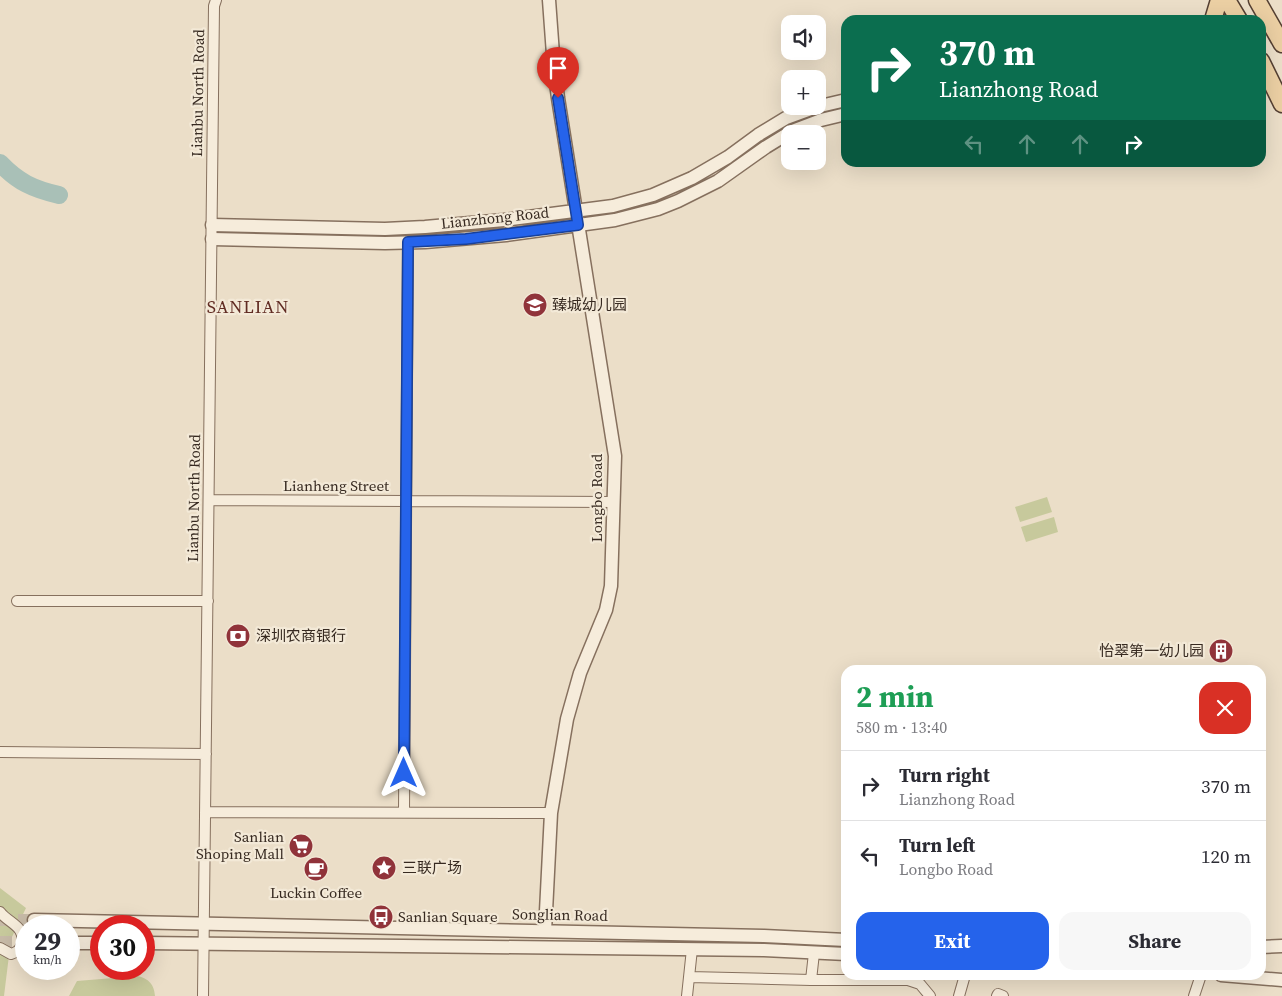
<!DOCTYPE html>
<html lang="en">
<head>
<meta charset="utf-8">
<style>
	:root { --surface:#fff; --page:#f7f7f7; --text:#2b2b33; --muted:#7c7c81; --line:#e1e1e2; --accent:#2563eb }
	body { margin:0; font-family:"Source Serif 4","Noto Sans SC",serif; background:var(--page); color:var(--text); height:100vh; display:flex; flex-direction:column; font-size:19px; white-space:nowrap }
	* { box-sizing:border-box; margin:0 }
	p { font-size:16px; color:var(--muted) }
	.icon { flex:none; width:28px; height:28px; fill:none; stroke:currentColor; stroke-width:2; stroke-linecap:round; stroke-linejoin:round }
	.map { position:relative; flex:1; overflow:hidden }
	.sheet { position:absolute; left:841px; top:665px; width:425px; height:315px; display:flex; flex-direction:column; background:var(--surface); border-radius:15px; box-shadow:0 5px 20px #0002 }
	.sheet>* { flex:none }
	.top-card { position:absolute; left:841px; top:15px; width:425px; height:152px; border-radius:15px; box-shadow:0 5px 20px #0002; background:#0b6e4f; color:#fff; overflow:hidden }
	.tools { position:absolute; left:781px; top:15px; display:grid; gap:10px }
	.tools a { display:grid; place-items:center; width:45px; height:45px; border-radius:10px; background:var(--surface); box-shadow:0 5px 20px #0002; font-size:25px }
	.speed { position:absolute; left:15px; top:915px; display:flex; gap:10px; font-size:25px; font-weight:700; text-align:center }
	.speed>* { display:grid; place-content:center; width:65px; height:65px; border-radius:50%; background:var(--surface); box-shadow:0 5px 20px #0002; line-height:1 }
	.speed small { font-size:12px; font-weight:400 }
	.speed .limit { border:8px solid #d22; background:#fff; color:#111 }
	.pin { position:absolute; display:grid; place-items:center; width:42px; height:42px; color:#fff; margin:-51px -21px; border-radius:50% 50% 50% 0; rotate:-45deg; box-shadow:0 0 5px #0007 }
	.pin .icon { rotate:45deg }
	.me { position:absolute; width:55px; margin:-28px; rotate:0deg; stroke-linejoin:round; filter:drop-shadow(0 0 4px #0008) }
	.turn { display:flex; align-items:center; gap:18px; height:105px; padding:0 15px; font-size:22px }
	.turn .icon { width:65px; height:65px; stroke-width:2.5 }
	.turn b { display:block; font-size:35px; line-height:42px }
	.lanes { display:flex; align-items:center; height:48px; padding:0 15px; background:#0003; justify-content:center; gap:25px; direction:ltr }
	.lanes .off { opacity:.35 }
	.round { display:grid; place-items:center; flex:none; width:52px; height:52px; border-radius:15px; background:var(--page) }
	.headline { display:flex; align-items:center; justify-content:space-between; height:85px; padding:0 15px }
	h1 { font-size:30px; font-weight:700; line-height:38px; color:#1e9e55 }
	.button { display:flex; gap:10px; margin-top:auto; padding:10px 15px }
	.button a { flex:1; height:58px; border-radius:15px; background:var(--accent); color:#fff; font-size:20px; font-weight:700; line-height:58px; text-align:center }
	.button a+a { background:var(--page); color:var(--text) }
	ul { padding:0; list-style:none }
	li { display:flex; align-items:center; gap:15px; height:70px; padding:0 15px; border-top:1px solid var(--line) }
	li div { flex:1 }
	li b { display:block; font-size:19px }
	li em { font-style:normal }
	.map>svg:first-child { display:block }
	.green { fill:#c7c99c }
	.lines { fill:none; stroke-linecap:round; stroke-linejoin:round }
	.river { stroke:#a9c0b7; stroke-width:18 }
	.tertiary-tunnel { stroke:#c7baa7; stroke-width:12; stroke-dasharray:12 6; stroke-linecap:butt }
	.minor-casing { stroke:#86705e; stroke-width:12 }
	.tertiary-casing { stroke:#86705e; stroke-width:15 }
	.primary-casing { stroke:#543f32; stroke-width:19 }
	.minor { stroke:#f6ecdb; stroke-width:10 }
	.tertiary { stroke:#f6ecdb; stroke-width:12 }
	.primary { stroke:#ebcfa3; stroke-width:16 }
	.route-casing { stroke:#184099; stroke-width:12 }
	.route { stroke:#2563eb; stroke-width:9 }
	.labels { text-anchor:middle; stroke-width:4.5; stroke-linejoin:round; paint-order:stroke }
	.street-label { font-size:15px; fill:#372a21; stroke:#f3e9d7 }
	.poi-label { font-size:15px; fill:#372a21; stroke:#f3e9d7; text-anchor:start }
	.quarter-label { font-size:18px; letter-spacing:1px; fill:#612c23; stroke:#f3e9d7 }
</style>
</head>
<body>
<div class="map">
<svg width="1282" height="996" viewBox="0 0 1282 996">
	<rect width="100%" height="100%" fill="#ebdec8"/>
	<!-- green -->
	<path class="green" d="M 1047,497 L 1052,512 L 1020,522 L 1015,507 Z
		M 1054,517 L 1058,532 L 1026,542 L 1021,527 Z
		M 0,888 L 26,908 L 11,939 L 4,996 L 0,996 Z
		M 138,976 C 149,979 154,984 155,996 L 69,996 L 77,981 Z"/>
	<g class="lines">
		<!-- river -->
		<path class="river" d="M 0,163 C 18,182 33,189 59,195"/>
		<!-- tertiary-tunnel -->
		<path class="tertiary-tunnel" d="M 0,920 L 34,920
			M 0,942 L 26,942"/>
		<defs>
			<path id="minor" d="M 209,500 L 614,502
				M 17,601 L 208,601
				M 0,752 L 206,754
				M 205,812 L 551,813
				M 404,812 L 408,242
				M 0,912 C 8,923 26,926 22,944 C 20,950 17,952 11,954 L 0,948
				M 689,977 L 811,980 L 814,953
				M 811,980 L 908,980 L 920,984 L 930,996
				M 203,996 L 214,6 L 216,0
				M 687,996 L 692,949
				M 959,996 L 965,975
				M 997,996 L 998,994 L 1003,996
				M 1194,996 L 1201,975"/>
			<path id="tertiary" d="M 212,225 L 385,229 L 425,227 L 504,220 L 613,206 L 653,195 L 692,178 L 728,157 L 758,135 L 786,118 L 816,107 L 846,100
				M 212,239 L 385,243 L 425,242 L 506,235 L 615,220 L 658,209 L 678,201 L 718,181 L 766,147 L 792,131 L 821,120 L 846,114
				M 34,920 L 764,936 L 846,940
				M 545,931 L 551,813 L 567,719 L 580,673 L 606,610 L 611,586 L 615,456 L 558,98 L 554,68 L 549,0
				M 69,943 L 101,943
				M 144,943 L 764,950 L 846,954
				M 1261,947 L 1282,946
				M 1221,975 L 1282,980"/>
			<path id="primary" d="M 1227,0 L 1239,20
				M 1257,0 L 1282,44
				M 1213,20 L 1219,0
				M 1261,61 L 1282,104"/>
		</defs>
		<!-- minor casing -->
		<use href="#minor" class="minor-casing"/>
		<!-- tertiary casing -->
		<use href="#tertiary" class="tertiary-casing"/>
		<!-- primary casing -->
		<use href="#primary" class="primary-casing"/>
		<!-- minor -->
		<use href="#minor" class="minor"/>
		<!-- tertiary -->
		<use href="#tertiary" class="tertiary"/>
		<!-- primary -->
		<use href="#primary" class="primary"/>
	</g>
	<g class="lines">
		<defs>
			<path id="route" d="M 404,773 L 408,242 L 466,239 L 578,225 L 558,98"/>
		</defs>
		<!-- route casing -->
		<use href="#route" class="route-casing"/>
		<!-- route -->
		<use href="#route" class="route"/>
	</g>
	<!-- icons -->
	<defs>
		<symbol id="school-disc" viewBox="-11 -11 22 22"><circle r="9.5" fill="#90333a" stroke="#f3e9d7"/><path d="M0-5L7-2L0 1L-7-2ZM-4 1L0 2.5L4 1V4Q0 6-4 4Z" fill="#fff"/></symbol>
		<symbol id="bank-disc" viewBox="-11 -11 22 22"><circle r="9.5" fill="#90333a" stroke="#f3e9d7"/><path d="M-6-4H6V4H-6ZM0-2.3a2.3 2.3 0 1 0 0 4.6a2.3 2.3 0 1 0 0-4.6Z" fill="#fff"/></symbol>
		<symbol id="building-disc" viewBox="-11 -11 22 22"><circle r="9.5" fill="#90333a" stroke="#f3e9d7"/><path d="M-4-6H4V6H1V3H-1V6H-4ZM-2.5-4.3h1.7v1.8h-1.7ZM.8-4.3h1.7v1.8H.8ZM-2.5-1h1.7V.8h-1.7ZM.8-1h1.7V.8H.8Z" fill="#fff"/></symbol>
		<symbol id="supermarket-disc" viewBox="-11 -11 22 22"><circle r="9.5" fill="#90333a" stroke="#f3e9d7"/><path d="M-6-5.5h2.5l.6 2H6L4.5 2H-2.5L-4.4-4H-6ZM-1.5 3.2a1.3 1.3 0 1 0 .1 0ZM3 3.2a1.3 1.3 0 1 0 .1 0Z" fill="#fff"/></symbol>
		<symbol id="sight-disc" viewBox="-11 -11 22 22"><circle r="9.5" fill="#90333a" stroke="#f3e9d7"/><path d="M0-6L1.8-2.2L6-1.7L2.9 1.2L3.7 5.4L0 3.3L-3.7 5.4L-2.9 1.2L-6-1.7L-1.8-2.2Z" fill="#fff"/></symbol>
		<symbol id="cafe-disc" viewBox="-11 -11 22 22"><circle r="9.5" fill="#90333a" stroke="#f3e9d7"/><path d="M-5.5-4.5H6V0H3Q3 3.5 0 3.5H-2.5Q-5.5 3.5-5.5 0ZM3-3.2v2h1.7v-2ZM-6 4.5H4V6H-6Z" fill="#fff"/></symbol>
		<symbol id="bus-disc" viewBox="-11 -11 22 22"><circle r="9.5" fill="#90333a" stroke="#f3e9d7"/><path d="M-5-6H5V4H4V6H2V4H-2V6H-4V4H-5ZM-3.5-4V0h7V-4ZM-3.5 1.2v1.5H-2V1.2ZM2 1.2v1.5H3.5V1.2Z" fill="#fff"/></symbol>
	</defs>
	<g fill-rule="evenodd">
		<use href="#school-disc" x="521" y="291" width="28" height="28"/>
		<use href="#bank-disc" x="224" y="622" width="28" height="28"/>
		<use href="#building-disc" x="1207" y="637" width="28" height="28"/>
		<use href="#supermarket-disc" x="287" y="832" width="28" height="28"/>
		<use href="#sight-disc" x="370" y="854" width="28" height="28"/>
		<use href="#cafe-disc" x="302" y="855" width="28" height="28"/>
		<use href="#bus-disc" x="367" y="903" width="28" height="28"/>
	</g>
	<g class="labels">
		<!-- street labels -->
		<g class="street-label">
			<text transform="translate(198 93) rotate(-89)" y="5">Lianbu North Road</text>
			<text transform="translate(495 218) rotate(-6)" y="5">Lianzhong Road</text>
			<text x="336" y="491">Lianheng Street</text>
			<text transform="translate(194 498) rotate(-89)" y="5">Lianbu North Road</text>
			<text transform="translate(597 498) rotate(-90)" y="5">Longbo Road</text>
			<text transform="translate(560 915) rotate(1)" y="5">Songlian Road</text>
		</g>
		<!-- poi labels -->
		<g class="poi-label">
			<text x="552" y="310">臻城幼儿园</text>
			<text x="256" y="641">深圳农商银行</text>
			<text x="1204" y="656" text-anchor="end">怡翠第一幼儿园</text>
			<text x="284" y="842" text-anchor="end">Sanlian<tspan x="284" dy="17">Shoping Mall</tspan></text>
			<text x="402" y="873">三联广场</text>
			<text x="316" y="898" text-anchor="middle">Luckin Coffee</text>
			<text x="398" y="922">Sanlian Square</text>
		</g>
		<!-- quarter labels -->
		<g class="quarter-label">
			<text x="248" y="313">SANLIAN</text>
		</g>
	</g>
</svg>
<div class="tools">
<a><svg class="icon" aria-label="sound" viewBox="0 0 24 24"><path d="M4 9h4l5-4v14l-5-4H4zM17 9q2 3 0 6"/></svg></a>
<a>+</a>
<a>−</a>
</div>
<div class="speed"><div>29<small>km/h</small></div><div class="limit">30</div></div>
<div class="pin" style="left:558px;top:98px;background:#d93025"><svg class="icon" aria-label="arrive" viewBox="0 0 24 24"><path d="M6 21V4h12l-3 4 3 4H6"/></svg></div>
<svg class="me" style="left:404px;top:773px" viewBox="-20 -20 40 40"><path d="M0-17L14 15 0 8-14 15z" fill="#2563eb" stroke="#fff" stroke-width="4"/></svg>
<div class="top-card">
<div class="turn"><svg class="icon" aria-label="right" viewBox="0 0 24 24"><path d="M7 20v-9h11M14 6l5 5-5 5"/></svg><div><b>370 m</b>Lianzhong Road</div></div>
<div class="lanes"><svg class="icon off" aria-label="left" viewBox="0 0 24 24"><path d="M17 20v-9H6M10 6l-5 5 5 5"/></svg><svg class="icon off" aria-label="ahead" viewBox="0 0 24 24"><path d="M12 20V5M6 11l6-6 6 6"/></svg><svg class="icon off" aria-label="ahead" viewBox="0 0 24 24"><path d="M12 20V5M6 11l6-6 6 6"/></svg><svg class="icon" aria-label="right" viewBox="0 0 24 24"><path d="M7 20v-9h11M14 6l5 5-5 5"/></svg></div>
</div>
<section class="sheet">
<div class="headline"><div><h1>2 min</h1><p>580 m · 13:40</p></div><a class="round" style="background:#d93025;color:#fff"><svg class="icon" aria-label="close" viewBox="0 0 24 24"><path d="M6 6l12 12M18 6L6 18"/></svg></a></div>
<ul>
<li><svg class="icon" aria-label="right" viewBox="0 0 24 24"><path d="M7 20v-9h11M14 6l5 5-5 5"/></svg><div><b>Turn right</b><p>Lianzhong Road</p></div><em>370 m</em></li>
<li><svg class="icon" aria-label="left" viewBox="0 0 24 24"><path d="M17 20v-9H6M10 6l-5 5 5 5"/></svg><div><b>Turn left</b><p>Longbo Road</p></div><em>120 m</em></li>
</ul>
<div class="button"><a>Exit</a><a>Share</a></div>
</section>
</div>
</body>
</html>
